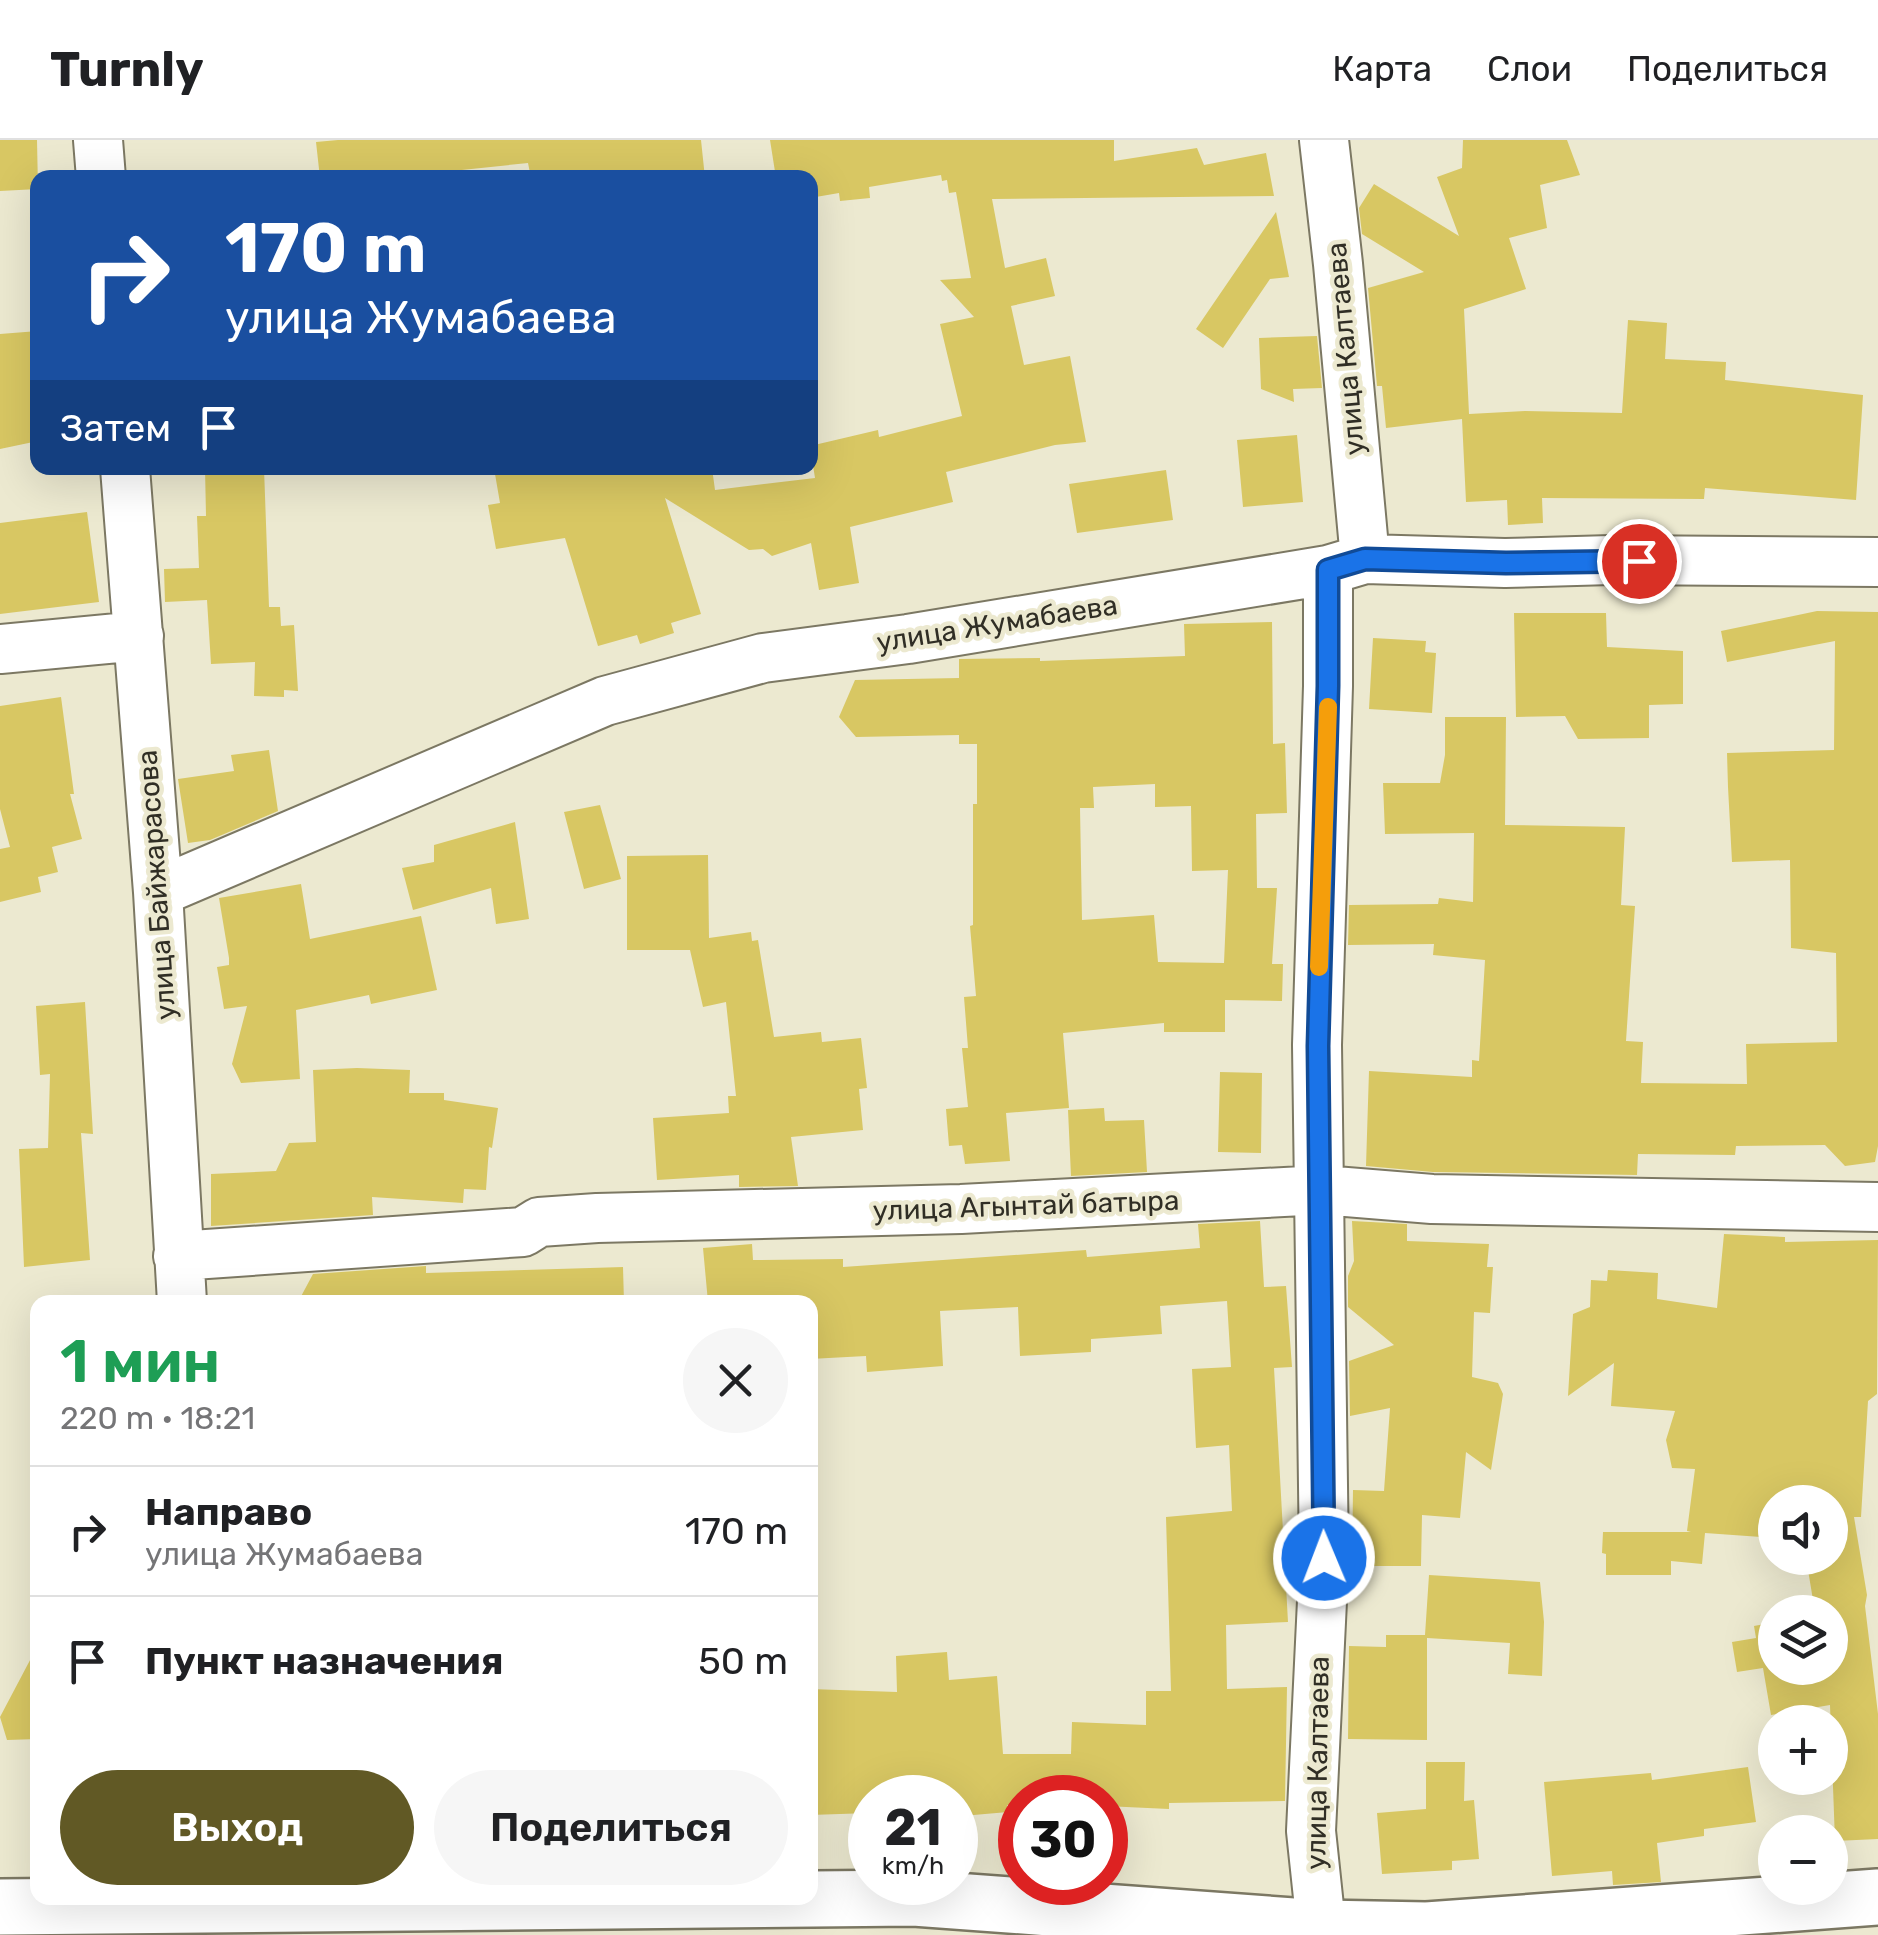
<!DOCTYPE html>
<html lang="ru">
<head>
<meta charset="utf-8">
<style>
	:root { --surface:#fff; --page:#f6f6f6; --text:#202124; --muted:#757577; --line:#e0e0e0; --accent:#615925 }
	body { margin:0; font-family:Rubik,sans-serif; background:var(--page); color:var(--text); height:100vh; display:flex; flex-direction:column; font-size:38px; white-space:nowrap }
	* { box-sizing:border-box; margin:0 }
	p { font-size:32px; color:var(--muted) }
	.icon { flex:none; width:55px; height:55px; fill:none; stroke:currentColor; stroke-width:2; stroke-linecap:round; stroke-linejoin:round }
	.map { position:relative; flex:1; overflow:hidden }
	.details { position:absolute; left:30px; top:1155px; width:788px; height:610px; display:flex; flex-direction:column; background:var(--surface); border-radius:20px; box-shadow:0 10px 40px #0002 }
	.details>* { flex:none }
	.top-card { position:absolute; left:30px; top:30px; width:788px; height:305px; border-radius:20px; box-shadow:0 10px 40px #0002; background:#1a4fa0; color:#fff; overflow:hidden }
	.tools { position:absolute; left:1758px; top:1345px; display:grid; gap:20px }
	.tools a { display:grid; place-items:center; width:90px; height:90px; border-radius:50%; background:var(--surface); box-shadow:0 10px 40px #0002; font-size:50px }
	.speed { position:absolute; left:848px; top:1635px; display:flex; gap:20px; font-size:50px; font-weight:700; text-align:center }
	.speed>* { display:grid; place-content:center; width:130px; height:130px; border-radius:50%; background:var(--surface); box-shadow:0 10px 40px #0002; line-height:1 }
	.speed small { font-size:25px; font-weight:400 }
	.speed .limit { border:15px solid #d22; background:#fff; color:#111 }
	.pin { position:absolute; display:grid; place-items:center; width:85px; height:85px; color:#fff; margin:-42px; border:5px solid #fff; border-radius:50%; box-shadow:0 2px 10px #0007 }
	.me { position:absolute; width:110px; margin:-55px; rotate:359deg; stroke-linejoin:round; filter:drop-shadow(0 0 8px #0008) }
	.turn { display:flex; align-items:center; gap:35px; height:210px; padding:0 30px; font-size:45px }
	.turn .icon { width:130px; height:130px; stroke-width:2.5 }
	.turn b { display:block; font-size:70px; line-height:85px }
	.then { display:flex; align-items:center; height:95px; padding:0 30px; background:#0003; gap:20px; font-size:38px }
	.round { display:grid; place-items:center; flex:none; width:105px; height:105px; border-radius:52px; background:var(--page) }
	.overview { display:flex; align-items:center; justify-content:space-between; height:170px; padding:0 30px }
	h1 { font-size:60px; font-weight:600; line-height:75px; color:#1e9e55 }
	.action { display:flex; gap:20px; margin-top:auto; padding:20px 30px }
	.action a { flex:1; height:115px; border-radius:60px; background:var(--accent); color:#fff; font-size:40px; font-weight:600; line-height:115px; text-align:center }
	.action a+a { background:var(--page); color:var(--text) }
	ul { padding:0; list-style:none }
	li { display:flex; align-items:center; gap:30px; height:130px; padding:0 30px; border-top:2px solid var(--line) }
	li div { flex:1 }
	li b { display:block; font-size:38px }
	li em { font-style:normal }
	header { display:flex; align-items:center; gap:60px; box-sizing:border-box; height:140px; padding:0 50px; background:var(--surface); border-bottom:2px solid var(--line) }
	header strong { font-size:48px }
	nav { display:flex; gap:55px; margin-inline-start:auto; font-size:35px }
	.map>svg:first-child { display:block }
	.building { fill:#d8c763; fill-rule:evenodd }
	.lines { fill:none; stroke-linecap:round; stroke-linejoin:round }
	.minor-casing { stroke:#7c7863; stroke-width:52 }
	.major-casing { stroke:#7c7863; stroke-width:60 }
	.minor { stroke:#fff; stroke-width:48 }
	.major { stroke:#fff; stroke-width:55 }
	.route-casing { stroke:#114b97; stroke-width:25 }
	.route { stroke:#1a73e8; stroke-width:18 }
	.slow { stroke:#f59e0b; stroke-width:18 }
	.labels { text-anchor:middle; stroke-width:9; stroke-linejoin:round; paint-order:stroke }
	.street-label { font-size:28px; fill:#302e25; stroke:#ece9d0 }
</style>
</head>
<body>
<header>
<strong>Turnly</strong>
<nav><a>Карта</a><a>Слои</a><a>Поделиться</a></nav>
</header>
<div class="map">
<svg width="1878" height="1795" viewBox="0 0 1878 1795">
	<rect width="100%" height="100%" fill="#ece9d0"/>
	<!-- building -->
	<path class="building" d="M 0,0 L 37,0 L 38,49 L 0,51 Z
		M 338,0 L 701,0 L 705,38 L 531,38 L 528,23 L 423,34 L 423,38 L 320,38 L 316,2 Z
		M 770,0 L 1114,0 L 1114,21 L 1197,8 L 1204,25 L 1266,13 L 1274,56 L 992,59 L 1005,128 L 1046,118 L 1055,156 L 1011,166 L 1024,225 L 1070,216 L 1086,302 L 1055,305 L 946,332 L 953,362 L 850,387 L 859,443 L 819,450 L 811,403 L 772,416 L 763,409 L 749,410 L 665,358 L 701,474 L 671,483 L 674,493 L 640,504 L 637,495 L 598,506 L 565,398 L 496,409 L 488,365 L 500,363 L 495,334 L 531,328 L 712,328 L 715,350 L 815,338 L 810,306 L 878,290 L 879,297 L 962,276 L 940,184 L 974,177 L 940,140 L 971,138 L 956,52 L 949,53 L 947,40 L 942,41 L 941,35 L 869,47 L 870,58 L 840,61 L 839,53 L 810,58 L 810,38 L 776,38 Z
		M 1463,0 L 1567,0 L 1580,35 L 1540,45 L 1547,88 L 1509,98 L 1526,149 L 1464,169 L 1469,274 L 1525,271 L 1622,273 L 1628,180 L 1667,183 L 1665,219 L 1726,222 L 1725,240 L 1863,255 L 1856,360 L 1705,348 L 1704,359 L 1542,358 L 1543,383 L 1508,385 L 1507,360 L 1466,362 L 1462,279 L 1386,288 L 1382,246 L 1377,246 L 1368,148 L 1424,132 L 1362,94 L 1359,68 L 1374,44 L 1459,96 L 1437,37 L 1462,28 Z
		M 1276,72 L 1289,137 L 1270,139 L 1223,208 L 1196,189 Z
		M 38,191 L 38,301 L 0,309 L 0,194 Z
		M 1317,196 L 1322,248 L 1293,249 L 1294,262 L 1261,249 L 1259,198 Z
		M 1297,295 L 1303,362 L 1243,367 L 1237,300 Z
		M 205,328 L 264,328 L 269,467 L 280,467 L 281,486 L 294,485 L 298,551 L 284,550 L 284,557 L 254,556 L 255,522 L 211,524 L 207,460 L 165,462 L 164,429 L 199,428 L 197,376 L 206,376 Z
		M 1166,330 L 1173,380 L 1077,393 L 1069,344 Z
		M 87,372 L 99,462 L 0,474 L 0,383 Z
		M 1817,471 L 1878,472 L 1878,1006 L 1875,1022 L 1845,1026 L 1825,1005 L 1736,1006 L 1735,1015 L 1638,1014 L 1637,1035 L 1433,1032 L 1366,1026 L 1369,931 L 1472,937 L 1472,920 L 1479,921 L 1485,820 L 1433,815 L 1434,804 L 1348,805 L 1349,765 L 1438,764 L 1439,758 L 1473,762 L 1474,693 L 1385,694 L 1383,643 L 1440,643 L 1445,615 L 1445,577 L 1506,577 L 1505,685 L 1625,687 L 1621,765 L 1635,766 L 1626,901 L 1643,902 L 1641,943 L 1747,944 L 1746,904 L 1837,902 L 1836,813 L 1791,808 L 1790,720 L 1732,722 L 1728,647 L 1727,613 L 1834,610 L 1835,501 L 1727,522 L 1721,491 Z
		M 1514,473 L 1606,473 L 1607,507 L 1683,511 L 1683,564 L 1649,565 L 1649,598 L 1578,599 L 1565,576 L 1516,577 Z
		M 1272,482 L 1273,604 L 1285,603 L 1287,673 L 1256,674 L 1257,748 L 1277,748 L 1272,824 L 1283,824 L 1282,861 L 1225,860 L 1225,892 L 1164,892 L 1164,883 L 1063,893 L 1069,968 L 1006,973 L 1010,1021 L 965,1024 L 962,1005 L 949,1006 L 946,969 L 968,967 L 962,908 L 968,908 L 964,857 L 976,856 L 970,786 L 973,785 L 973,664 L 977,664 L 977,604 L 959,604 L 959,595 L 856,597 L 839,577 L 855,540 L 959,538 L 959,519 L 1040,518 L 1040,521 L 1185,516 L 1184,484 ZM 1155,644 L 1155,667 L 1191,666 L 1192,731 L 1228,730 L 1224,823 L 1158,822 L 1154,775 L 1082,780 L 1080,668 L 1094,668 L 1093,647 Z
		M 1373,498 L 1426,501 L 1425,512 L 1436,513 L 1432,573 L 1369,569 Z
		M 61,557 L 74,654 L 70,654 L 82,699 L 52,707 L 58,732 L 38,737 L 41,752 L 0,762 L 0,709 L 10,707 L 0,669 L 0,566 Z
		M 269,610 L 278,671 L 210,700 L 188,703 L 178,639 L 234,631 L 231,615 Z
		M 600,665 L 621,739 L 584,749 L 564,672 Z
		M 515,682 L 529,779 L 496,784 L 491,748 L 413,770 L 402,728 L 434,722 L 434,705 Z
		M 708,715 L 709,798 L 751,792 L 752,801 L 758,800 L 774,897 L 821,892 L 822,902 L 861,898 L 867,948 L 859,949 L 863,990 L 791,997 L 798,1046 L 739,1047 L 739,1035 L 657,1040 L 653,978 L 729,973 L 728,956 L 736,956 L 726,862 L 703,867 L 690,810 L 627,810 L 627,716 Z
		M 301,744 L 310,799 L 421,776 L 437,850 L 371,864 L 369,855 L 296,870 L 300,939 L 241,943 L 232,924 L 247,866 L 224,869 L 217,827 L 229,825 L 229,818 L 219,758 Z
		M 85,862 L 93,994 L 81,993 L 90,1120 L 24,1127 L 19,1009 L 48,1008 L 50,934 L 40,935 L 36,866 Z
		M 357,928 L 410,930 L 409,953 L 444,953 L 444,960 L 498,968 L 492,1008 L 489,1007 L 486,1050 L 464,1049 L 463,1063 L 372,1057 L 373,1075 L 211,1086 L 211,1034 L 276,1031 L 289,1003 L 316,1002 L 313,930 Z
		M 1220,932 L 1262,933 L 1261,1013 L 1218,1012 Z
		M 1104,968 L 1105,981 L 1144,980 L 1147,1032 L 1071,1036 L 1068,970 Z
		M 1260,1081 L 1264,1147 L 1286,1146 L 1292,1227 L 1274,1228 L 1288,1482 L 1226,1485 L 1227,1549 L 1287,1547 L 1285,1661 L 1169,1663 L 1169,1669 L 1105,1666 L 1105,1658 L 1020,1658 L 1020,1665 L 1007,1665 L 1008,1672 L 962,1676 L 961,1658 L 870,1658 L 870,1673 L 810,1675 L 810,1549 L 897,1552 L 896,1516 L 947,1512 L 949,1540 L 997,1536 L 1003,1614 L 1071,1614 L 1072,1582 L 1146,1585 L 1146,1551 L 1171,1551 L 1166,1377 L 1232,1371 L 1229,1305 L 1196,1308 L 1192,1229 L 1231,1227 L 1227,1161 L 1160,1166 L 1162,1194 L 1091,1199 L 1091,1212 L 1020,1216 L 1018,1167 L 940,1171 L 943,1226 L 867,1232 L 866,1216 L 810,1219 L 810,1162 L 708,1162 L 703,1108 L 752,1104 L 753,1120 L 843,1119 L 843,1127 L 1086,1110 L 1087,1117 L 1200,1108 L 1198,1084 Z
		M 1352,1081 L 1407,1084 L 1407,1101 L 1489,1104 L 1487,1127 L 1493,1127 L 1490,1173 L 1474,1172 L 1472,1237 L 1498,1243 L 1503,1254 L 1491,1330 L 1466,1312 L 1460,1378 L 1422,1375 L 1421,1426 L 1352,1426 L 1353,1350 L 1384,1351 L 1390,1268 L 1350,1276 L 1349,1221 L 1394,1205 L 1348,1167 L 1348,1136 L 1354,1121 Z
		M 1724,1094 L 1785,1097 L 1785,1102 L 1878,1100 L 1877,1254 L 1868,1261 L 1861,1377 L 1854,1377 L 1867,1455 L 1865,1466 L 1878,1574 L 1878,1699 L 1835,1701 L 1830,1565 L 1771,1575 L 1763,1528 L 1737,1532 L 1732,1502 L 1756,1498 L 1754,1486 L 1775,1482 L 1775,1528 L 1830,1528 L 1830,1472 L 1815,1472 L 1806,1418 L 1830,1418 L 1830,1362 L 1775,1362 L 1775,1398 L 1705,1393 L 1702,1424 L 1671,1421 L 1671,1435 L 1606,1435 L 1606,1414 L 1602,1413 L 1603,1392 L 1691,1392 L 1687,1391 L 1695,1329 L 1672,1328 L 1666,1300 L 1675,1271 L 1611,1266 L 1614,1223 L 1568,1256 L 1573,1174 L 1590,1167 L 1591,1140 L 1607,1141 L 1608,1130 L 1658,1133 L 1657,1159 L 1717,1168 Z
		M 426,1126 L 426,1133 L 623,1127 L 624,1162 L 298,1162 L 313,1134 Z
		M 1429,1435 L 1540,1442 L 1544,1482 L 1542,1536 L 1508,1534 L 1510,1503 L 1427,1498 L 1427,1600 L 1348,1599 L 1349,1506 L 1386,1507 L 1386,1495 L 1425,1495 Z
		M 38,1505 L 38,1599 L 7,1600 L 0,1577 Z
		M 1426,1622 L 1465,1622 L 1464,1661 L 1474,1660 L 1479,1719 L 1452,1721 L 1452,1730 L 1382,1734 L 1377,1673 L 1426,1669 Z
		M 1748,1627 L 1756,1682 L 1704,1689 L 1704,1696 L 1657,1703 L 1661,1742 L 1613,1745 L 1612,1731 L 1552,1736 L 1544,1642 L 1651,1633 L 1652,1640 Z"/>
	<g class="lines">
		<defs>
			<path id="minor" d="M 98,0 L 101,38
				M 1324,0 L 1338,124 L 1365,419
				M 125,328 L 158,752 L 182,1162
				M 0,509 L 139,496
				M 158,752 L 605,561 L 763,518 L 908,499 L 1328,430 L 1365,419 L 1505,423 L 1611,420 L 1878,422
				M 178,1116 L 523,1092 L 539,1082 L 597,1078 L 961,1069 L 1322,1050 L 1432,1059 L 1878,1067
				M 1322,1795 L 1311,1691 L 1324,1419 L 1317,905 L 1328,546 L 1328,430"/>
			<path id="major" d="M 0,1767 L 914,1758 L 1321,1788 L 1427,1790 L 1878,1757"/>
		</defs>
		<!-- minor casing -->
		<use href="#minor" class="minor-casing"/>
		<!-- major casing -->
		<use href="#major" class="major-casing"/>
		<!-- minor -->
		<use href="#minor" class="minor"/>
		<!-- major -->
		<use href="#major" class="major"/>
	</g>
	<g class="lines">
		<defs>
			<path id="route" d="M 1324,1418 L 1318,906 L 1328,546 L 1328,430 L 1365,419 L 1506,423 L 1639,421"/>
		</defs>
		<!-- route casing -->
		<use href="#route" class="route-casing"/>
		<!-- route -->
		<use href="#route" class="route"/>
		<!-- slow -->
		<path class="slow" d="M 1319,827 L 1328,567"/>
	</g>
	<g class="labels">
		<!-- street labels -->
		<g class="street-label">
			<text transform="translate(1345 209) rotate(-95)" y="10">улица Калтаева</text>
			<text transform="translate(997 483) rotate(-9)" y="10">улица Жумабаева</text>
			<text transform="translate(156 745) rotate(-94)" y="10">улица Байжарасова</text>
			<text transform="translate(1026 1065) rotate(-2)" y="10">улица Агынтай батыра</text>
			<text transform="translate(1317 1623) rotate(-89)" y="10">улица Калтаева</text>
		</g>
	</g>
</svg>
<div class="tools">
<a><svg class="icon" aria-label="sound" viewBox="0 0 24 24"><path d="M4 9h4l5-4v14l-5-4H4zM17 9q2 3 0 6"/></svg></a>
<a><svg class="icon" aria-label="layers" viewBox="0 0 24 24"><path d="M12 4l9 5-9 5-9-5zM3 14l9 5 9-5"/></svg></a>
<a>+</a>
<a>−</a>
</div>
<div class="speed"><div>21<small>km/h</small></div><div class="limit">30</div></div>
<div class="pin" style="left:1639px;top:421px;background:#d93025"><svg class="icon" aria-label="arrive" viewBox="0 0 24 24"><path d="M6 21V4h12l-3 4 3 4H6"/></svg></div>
<svg class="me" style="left:1324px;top:1418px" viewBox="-20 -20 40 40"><circle r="17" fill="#1a73e8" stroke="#fff" stroke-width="3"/><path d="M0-11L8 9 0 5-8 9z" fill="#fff"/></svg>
<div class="top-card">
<div class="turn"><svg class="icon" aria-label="right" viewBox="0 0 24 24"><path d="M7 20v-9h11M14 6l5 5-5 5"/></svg><div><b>170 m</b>улица Жумабаева</div></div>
<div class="then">Затем<svg class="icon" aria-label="arrive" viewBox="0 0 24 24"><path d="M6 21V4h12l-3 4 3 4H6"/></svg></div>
</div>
<section class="details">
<div class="overview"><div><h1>1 мин</h1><p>220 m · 18:21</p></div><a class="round"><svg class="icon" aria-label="close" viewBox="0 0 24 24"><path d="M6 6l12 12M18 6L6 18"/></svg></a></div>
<ul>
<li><svg class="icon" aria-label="right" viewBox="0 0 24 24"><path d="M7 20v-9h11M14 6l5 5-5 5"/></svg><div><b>Направо</b><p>улица Жумабаева</p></div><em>170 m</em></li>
<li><svg class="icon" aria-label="arrive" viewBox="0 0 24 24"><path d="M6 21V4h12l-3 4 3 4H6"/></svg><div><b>Пункт назначения</b></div><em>50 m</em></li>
</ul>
<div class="action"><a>Выход</a><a>Поделиться</a></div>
</section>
</div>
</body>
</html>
